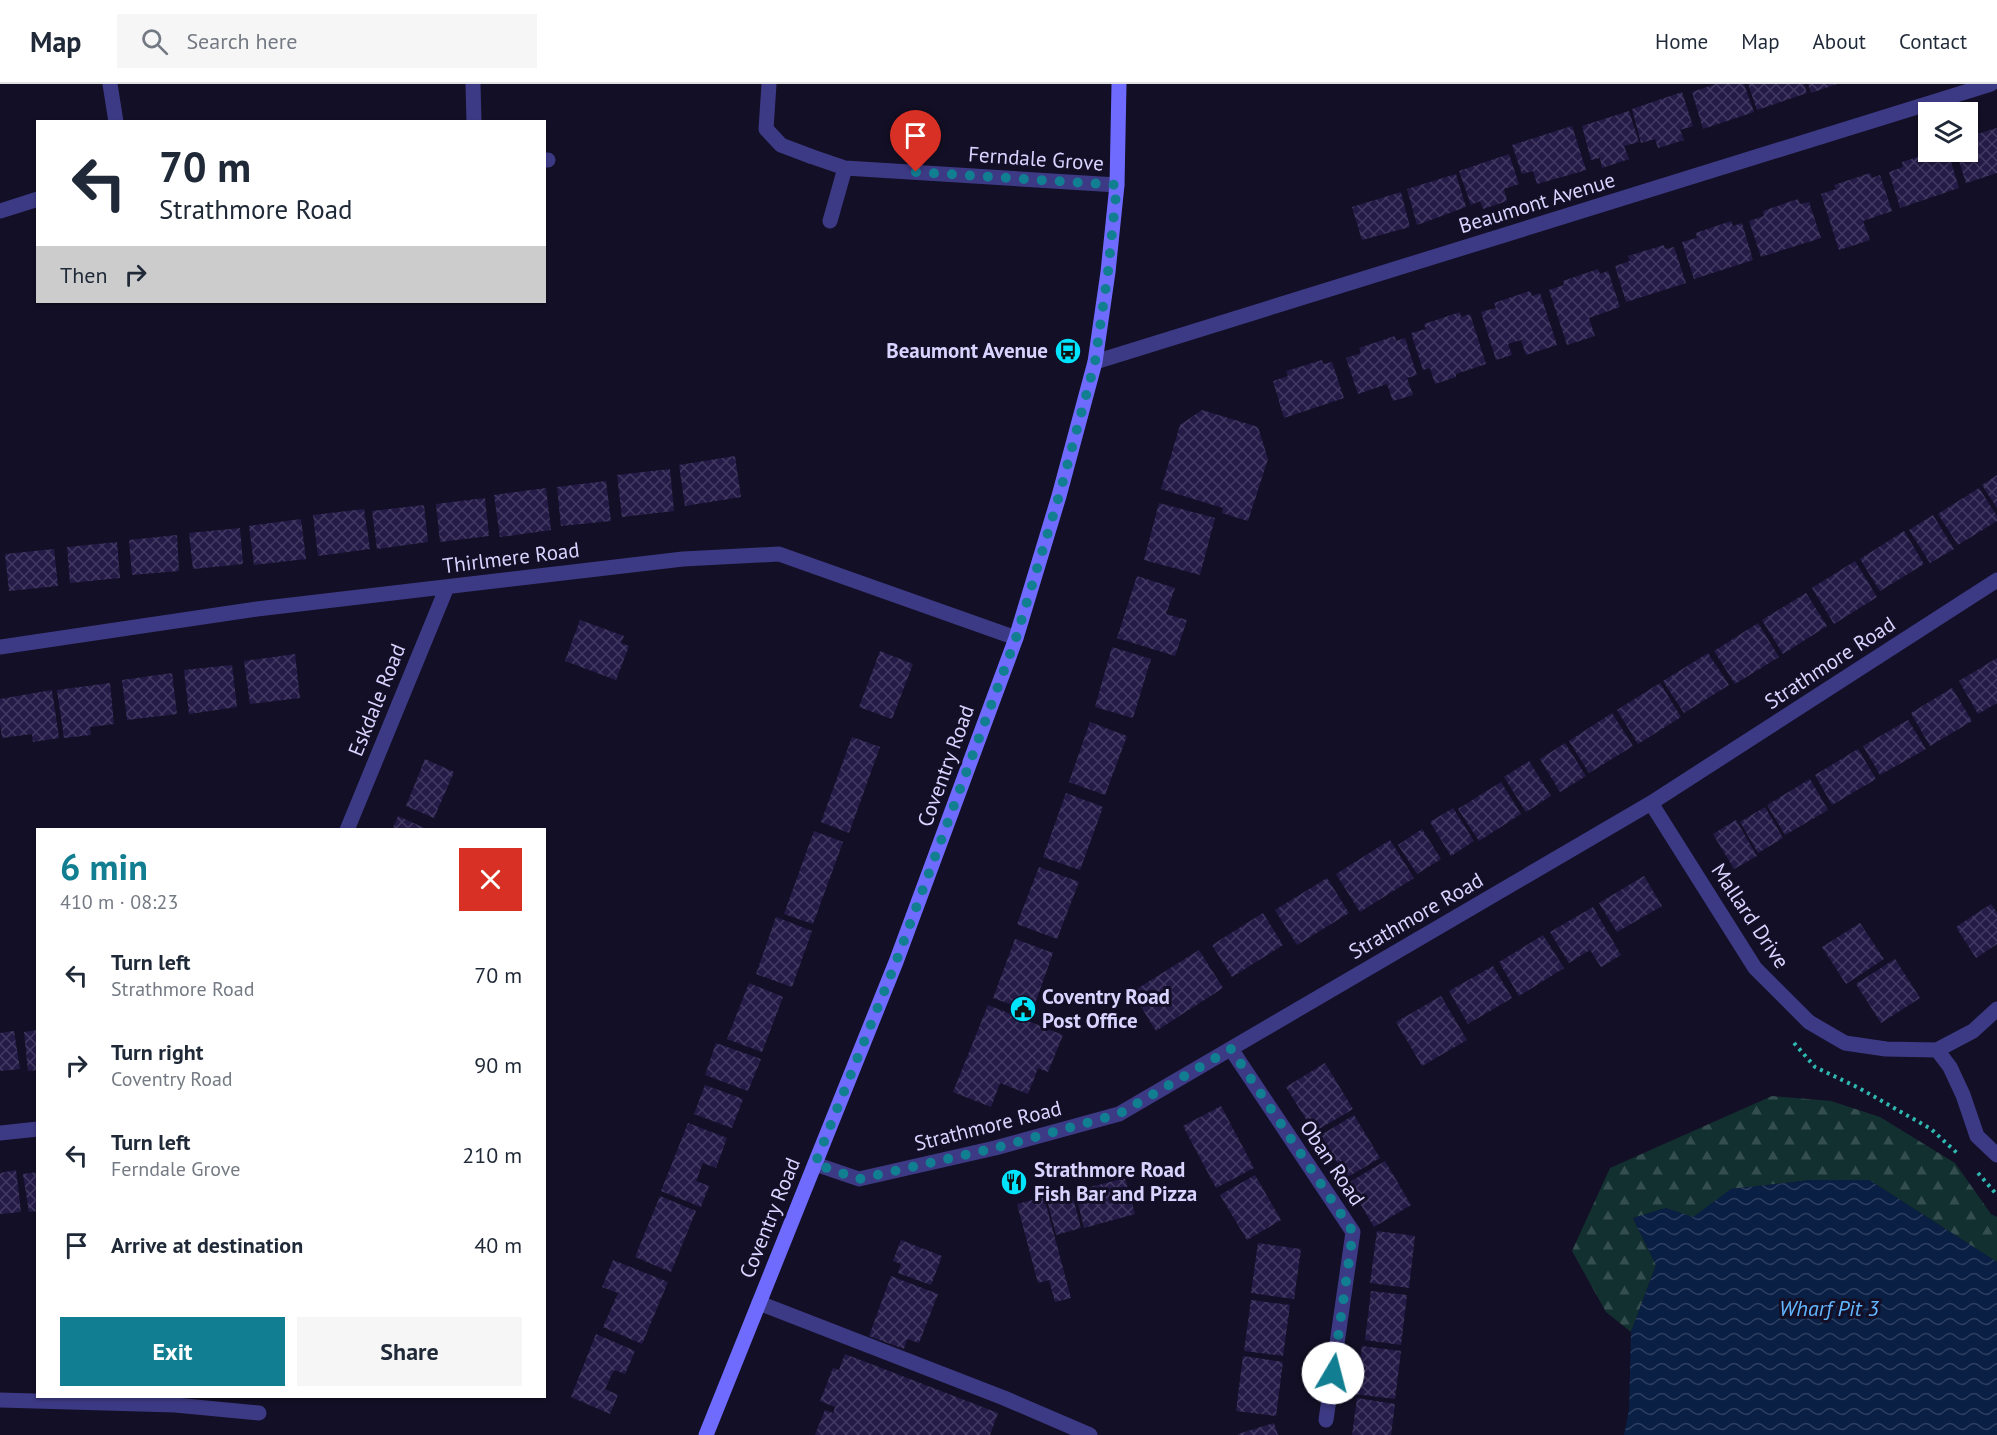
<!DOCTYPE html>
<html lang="en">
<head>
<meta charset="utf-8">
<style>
	:root { --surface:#fff; --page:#f6f6f7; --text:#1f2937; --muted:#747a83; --line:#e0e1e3; --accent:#117e91 }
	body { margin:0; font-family:"PT Sans",sans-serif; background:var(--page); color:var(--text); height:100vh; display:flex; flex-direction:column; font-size:22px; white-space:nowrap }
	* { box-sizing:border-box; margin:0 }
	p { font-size:20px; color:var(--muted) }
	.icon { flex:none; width:33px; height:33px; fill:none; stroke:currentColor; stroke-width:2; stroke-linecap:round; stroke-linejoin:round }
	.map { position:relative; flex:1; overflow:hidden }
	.details { position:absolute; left:36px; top:744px; width:510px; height:570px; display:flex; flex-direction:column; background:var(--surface); border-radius:0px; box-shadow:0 2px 4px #0004 }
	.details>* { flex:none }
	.top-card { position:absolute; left:36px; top:36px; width:510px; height:183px; border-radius:0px; box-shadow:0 2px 4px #0004; background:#fff; color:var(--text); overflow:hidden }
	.buttons { position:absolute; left:1918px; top:18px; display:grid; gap:12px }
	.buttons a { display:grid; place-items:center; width:60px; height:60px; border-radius:0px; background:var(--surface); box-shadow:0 2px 4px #0004; font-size:30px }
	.pin { position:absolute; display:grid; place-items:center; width:51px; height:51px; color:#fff; margin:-62px -26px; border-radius:50% 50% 50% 0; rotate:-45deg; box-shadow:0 0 6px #0007 }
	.pin .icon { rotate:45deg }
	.me { position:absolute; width:66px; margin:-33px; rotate:8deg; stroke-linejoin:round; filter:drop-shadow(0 0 4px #0008) }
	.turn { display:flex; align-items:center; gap:21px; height:126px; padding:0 24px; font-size:27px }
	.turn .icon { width:78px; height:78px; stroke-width:2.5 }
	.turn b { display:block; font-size:42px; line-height:51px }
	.then { display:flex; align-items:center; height:57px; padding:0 24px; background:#0003; gap:12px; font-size:22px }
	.round { display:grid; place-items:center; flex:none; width:63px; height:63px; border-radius:0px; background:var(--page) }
	.overview { display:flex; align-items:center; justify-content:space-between; height:102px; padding:0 24px }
	h1 { font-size:36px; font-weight:700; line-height:45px; color:var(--accent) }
	.action { display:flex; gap:12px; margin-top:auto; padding:12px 24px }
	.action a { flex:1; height:69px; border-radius:0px; background:var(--accent); color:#fff; font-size:24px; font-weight:700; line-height:69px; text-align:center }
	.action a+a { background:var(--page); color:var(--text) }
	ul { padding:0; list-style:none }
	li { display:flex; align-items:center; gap:18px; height:90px; padding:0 24px }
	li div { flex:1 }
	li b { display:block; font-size:22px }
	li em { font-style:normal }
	header { display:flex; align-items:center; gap:36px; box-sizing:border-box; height:84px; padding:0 30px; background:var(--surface); border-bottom:2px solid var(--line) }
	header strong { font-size:28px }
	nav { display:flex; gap:33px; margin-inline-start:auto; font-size:21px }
	.search { width:420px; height:54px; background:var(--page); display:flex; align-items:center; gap:15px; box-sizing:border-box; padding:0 21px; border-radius:0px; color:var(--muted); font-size:22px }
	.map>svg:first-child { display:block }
	.forest { fill:url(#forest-firs) }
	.water { fill:url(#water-waves) }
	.building { fill:url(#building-cross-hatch) }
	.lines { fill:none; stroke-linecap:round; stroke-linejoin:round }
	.path { stroke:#2fb8b0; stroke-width:4; stroke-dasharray:3 4.5; stroke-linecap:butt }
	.service { stroke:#3d3a85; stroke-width:15 }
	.minor { stroke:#3d3a85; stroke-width:15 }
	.secondary { stroke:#6f6bff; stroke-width:15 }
	.route { stroke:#117e91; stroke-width:10; stroke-dasharray:0 18 }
	.labels { text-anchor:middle; stroke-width:6; stroke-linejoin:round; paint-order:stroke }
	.street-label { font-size:21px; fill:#d9d4ff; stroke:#130f26 }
	.poi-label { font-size:21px; font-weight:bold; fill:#d9d4ff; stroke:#130f26; text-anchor:start }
	.water-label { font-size:22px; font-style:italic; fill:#62b6ff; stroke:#130f26 }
</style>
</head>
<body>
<header>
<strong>Map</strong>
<div class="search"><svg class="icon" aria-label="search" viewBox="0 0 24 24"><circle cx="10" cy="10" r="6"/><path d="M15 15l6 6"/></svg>Search here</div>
<nav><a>Home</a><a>Map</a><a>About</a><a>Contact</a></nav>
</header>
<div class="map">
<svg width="1997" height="1351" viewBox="0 0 1997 1351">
	<defs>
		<pattern id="forest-firs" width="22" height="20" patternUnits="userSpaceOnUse" patternTransform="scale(1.5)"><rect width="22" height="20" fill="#12302f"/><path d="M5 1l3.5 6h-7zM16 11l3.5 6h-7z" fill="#344d4e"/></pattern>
		<pattern id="water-waves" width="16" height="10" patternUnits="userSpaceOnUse" patternTransform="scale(1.5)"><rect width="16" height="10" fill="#0a1f44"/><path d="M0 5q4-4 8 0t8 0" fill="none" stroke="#2d3f60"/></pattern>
		<pattern id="building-cross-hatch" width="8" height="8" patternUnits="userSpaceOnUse" patternTransform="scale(1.5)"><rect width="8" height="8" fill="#241b47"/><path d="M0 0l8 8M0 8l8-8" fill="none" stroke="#433b63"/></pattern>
	</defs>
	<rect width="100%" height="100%" fill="#130f26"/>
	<!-- forest -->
	<path class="forest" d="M 1772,1012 L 1831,1017 L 1880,1033 L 1955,1079 L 1991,1130 L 1997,1133 L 1997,1178 L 1869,1096 L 1810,1096 L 1731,1105 L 1693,1134 L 1666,1124 L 1633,1134 L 1656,1181 L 1631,1248 L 1606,1228 L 1572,1167 L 1610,1084 Z"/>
	<!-- water -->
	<path class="water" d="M 1810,1096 L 1869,1096 L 1997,1178 L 1997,1351 L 1624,1351 L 1629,1326 L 1631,1248 L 1656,1181 L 1633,1134 L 1666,1124 L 1693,1133 L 1731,1105 Z"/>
	<!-- building -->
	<path class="building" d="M 1716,0 L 1744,0 L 1754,28 L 1703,45 L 1692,8 Z
		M 1748,0 L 1804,0 L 1807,9 L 1757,26 Z
		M 1808,0 L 1837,0 L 1811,9 Z
		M 1682,8 L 1693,42 L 1680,46 L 1684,56 L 1658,64 L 1655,55 L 1641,59 L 1632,25 Z
		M 1629,27 L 1639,58 L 1624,62 L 1629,75 L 1602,84 L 1600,74 L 1591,76 L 1582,42 Z
		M 1572,42 L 1586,86 L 1537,100 L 1533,87 L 1522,90 L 1512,61 Z
		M 1997,44 L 1997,89 L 1966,99 L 1956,68 L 1968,68 L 1968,53 Z
		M 1934,68 L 1938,68 L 1939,71 L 1948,68 L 1959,104 L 1900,124 L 1889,88 L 1903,83 L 1902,78 Z
		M 1509,70 L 1519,100 L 1504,105 L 1507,117 L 1483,125 L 1480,117 L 1471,121 L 1459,87 Z
		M 1870,89 L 1872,94 L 1880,91 L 1892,127 L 1863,137 L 1870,156 L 1839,166 L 1821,110 L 1836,105 L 1834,101 Z
		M 1456,90 L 1466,123 L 1417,141 L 1407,105 Z
		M 1401,108 L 1410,143 L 1362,156 L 1352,123 Z
		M 1798,115 L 1800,120 L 1809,118 L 1821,154 L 1761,173 L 1749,137 L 1764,132 L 1763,127 Z
		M 1731,137 L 1733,142 L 1742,139 L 1753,176 L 1694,195 L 1682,158 L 1697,154 L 1696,149 Z
		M 1664,161 L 1665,165 L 1674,163 L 1686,199 L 1626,218 L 1615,182 L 1630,177 L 1628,172 Z
		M 1598,185 L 1600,190 L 1608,187 L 1620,223 L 1589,234 L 1595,252 L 1567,261 L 1549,206 L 1564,201 L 1563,197 Z
		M 1530,207 L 1532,212 L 1540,209 L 1557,261 L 1526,271 L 1521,256 L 1508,260 L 1512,271 L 1496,276 L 1481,228 L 1496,224 L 1494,219 Z
		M 1460,228 L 1461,233 L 1470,230 L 1486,280 L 1456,290 L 1456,293 L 1435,300 L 1430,284 L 1423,286 L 1411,249 L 1426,245 L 1424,240 Z
		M 1395,252 L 1396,257 L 1405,254 L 1417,291 L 1407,294 L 1413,311 L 1393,317 L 1387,300 L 1358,310 L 1346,274 L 1361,269 L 1359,264 Z
		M 1322,276 L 1323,280 L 1332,278 L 1344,314 L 1284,334 L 1273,297 L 1288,292 L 1286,287 Z
		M 1202,326 L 1258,343 L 1268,375 L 1248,437 L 1222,429 L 1223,424 L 1161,405 L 1180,341 Z
		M 735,372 L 741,413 L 685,422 L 679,381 Z
		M 670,385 L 674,427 L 622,433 L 617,391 Z
		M 1997,391 L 1997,424 L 1982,401 Z
		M 606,397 L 611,437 L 561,442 L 557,403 Z
		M 546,404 L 551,446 L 500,453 L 494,411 Z
		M 1979,404 L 1997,432 L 1997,437 L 1958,461 L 1938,430 Z
		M 485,414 L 489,452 L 440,458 L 436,420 Z
		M 1159,419 L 1215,434 L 1200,491 L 1144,476 Z
		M 424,421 L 428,458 L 377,465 L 372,427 Z
		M 364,425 L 370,465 L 318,472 L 313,431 Z
		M 1933,431 L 1954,465 L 1930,479 L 1909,446 Z
		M 301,435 L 306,475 L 254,481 L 249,442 Z
		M 240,444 L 243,480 L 193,485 L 189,449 Z
		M 1904,447 L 1924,480 L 1880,507 L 1860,475 Z
		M 177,451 L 179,487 L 132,491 L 129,456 Z
		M 117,458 L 120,494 L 70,499 L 67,463 Z
		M 54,465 L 58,502 L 9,507 L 5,470 Z
		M 1855,477 L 1877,513 L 1834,540 L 1812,504 Z
		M 1137,492 L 1175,504 L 1166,530 L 1187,536 L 1175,572 L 1117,554 Z
		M 1806,509 L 1827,542 L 1783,570 L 1762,536 Z
		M 580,536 L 624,552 L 621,559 L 629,562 L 616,596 L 565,577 Z
		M 1758,539 L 1779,573 L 1735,600 L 1714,567 Z
		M 1112,563 L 1151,575 L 1133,634 L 1095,623 Z
		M 880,567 L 913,580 L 892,635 L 859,623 Z
		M 1708,569 L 1729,601 L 1684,629 L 1663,597 Z
		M 295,570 L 300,614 L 250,620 L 244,577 Z
		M 1997,574 L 1997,619 L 1978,630 L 1959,597 Z
		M 232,581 L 237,623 L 189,630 L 184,586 Z
		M 172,589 L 177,630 L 127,636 L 122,596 Z
		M 110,599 L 114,640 L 90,643 L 91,651 L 64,654 L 57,606 Z
		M 1660,599 L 1681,633 L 1638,660 L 1617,626 Z
		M 1952,604 L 1972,637 L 1930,662 L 1911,629 Z
		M 52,606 L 59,654 L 33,658 L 32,650 L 2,654 L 0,639 L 0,615 Z
		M 1612,629 L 1633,662 L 1589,689 L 1569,657 Z
		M 1908,636 L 1926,665 L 1880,691 L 1863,662 Z
		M 1090,638 L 1127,652 L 1105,711 L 1069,698 Z
		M 852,653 L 880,663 L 849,749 L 821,738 Z
		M 1565,659 L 1586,692 L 1560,708 L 1540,675 Z
		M 1858,665 L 1876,695 L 1832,721 L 1815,691 Z
		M 425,675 L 454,688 L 434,734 L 406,722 Z
		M 1529,677 L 1551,712 L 1526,728 L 1504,693 Z
		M 1810,695 L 1828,726 L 1785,751 L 1767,721 Z
		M 1501,698 L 1521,730 L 1479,757 L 1458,725 Z
		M 1066,709 L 1103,723 L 1080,786 L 1043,773 Z
		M 1765,723 L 1783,754 L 1758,769 L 1740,738 Z
		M 1453,724 L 1474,757 L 1451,772 L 1430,738 Z
		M 398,732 L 429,746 L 392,746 Z
		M 1736,736 L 1757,772 L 1734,785 L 1713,750 Z
		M 1422,745 L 1441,775 L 1417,790 L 1398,761 Z
		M 814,747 L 843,758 L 813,840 L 784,830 Z
		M 1390,756 L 1414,794 L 1360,828 L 1336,790 Z
		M 1039,783 L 1079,798 L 1057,855 L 1017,840 Z
		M 1644,792 L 1662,822 L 1617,848 L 1599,819 Z
		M 1327,794 L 1349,829 L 1297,861 L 1275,826 Z
		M 1991,820 L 1997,829 L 1997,860 L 1976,874 L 1956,843 Z
		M 1593,823 L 1621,871 L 1601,883 L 1590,866 L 1569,879 L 1550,848 Z
		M 1263,829 L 1283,861 L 1232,893 L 1212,861 Z
		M 776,833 L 812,847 L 792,903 L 756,890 Z
		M 1860,839 L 1884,875 L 1846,900 L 1822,863 Z
		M 1543,851 L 1564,884 L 1519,912 L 1499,878 Z
		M 1015,855 L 1053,869 L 1032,928 L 993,914 Z
		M 1199,866 L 1223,904 L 1156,947 L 1132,908 Z
		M 1895,875 L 1920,914 L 1881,939 L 1856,900 Z
		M 1493,882 L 1512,914 L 1468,940 L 1449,907 Z
		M 749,899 L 783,913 L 762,968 L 727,955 Z
		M 1441,912 L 1467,956 L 1422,982 L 1396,938 Z
		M 988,921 L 1063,951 L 1048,988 L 1038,984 L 1028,1010 L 1000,999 L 991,1023 L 953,1008 Z
		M 38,946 L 38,986 L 28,987 L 24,948 Z
		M 14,947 L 20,985 L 0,987 L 0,949 Z
		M 716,959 L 761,975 L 748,1007 L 705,991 Z
		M 1325,979 L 1353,1025 L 1314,1048 L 1286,1003 Z
		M 705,1001 L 743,1015 L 732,1044 L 694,1030 Z
		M 1221,1022 L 1254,1084 L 1216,1104 L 1183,1042 Z
		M 1354,1031 L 1380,1074 L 1346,1094 L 1321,1051 Z
		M 688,1039 L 727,1054 L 716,1084 L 703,1079 L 696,1097 L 709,1102 L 701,1123 L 661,1107 Z
		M 1385,1077 L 1411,1121 L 1374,1143 L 1348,1099 Z
		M 16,1086 L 21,1128 L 0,1130 L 0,1089 Z
		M 38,1088 L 38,1127 L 29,1128 L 23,1090 Z
		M 1255,1091 L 1281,1136 L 1247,1156 L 1220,1111 Z
		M 1125,1094 L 1135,1130 L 1084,1144 L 1075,1107 Z
		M 1072,1110 L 1081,1144 L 1056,1151 L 1047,1116 Z
		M 660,1112 L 696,1127 L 671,1188 L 635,1173 Z
		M 1044,1113 L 1071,1214 L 1055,1218 L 1049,1196 L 1038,1199 L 1017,1120 Z
		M 1377,1147 L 1415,1152 L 1409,1204 L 1370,1199 Z
		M 901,1156 L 942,1172 L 931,1201 L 898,1189 L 901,1180 L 893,1177 Z
		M 1258,1159 L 1301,1165 L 1294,1215 L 1251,1209 Z
		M 613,1176 L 668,1198 L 642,1260 L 603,1243 L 618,1209 L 602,1203 Z
		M 891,1192 L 938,1210 L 919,1259 L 907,1255 L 904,1265 L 869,1252 Z
		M 1371,1207 L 1407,1211 L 1401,1261 L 1365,1256 Z
		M 1251,1216 L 1290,1221 L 1283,1272 L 1244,1267 Z
		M 596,1250 L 635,1267 L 625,1290 L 614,1286 L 605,1305 L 618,1311 L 610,1330 L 571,1313 Z
		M 1362,1262 L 1401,1267 L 1395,1315 L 1355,1310 Z
		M 845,1270 L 998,1329 L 990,1351 L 815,1351 L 825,1326 L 833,1329 L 835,1323 L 820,1317 L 833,1284 L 839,1286 Z
		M 1243,1272 L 1283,1278 L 1276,1332 L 1236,1327 Z
		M 1357,1314 L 1395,1320 L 1391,1351 L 1352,1351 Z
		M 1274,1339 L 1278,1351 L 1238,1351 L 1238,1350 Z"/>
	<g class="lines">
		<!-- path -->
		<path class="path" d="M 1794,959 L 1815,983 L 1859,1004 L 1931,1045 L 1957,1069
			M 1978,1089 L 1997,1111"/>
		<!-- service -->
		<path class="service" d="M 769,0 L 766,45 L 781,61 L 810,72
			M 759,1219 L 1004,1314 L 1090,1351
			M 0,1316 L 175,1321 L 259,1329"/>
		<!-- minor -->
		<path class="minor" d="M 110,0 L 116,38
			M 473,0 L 474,38
			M 810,72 L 845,84 L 1117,101
			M 544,76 L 548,76
			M 0,127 L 38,115
			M 830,137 L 845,84
			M 1095,278 L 1991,0
			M 0,563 L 257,525 L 683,475 L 779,470 L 1016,554
			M 1651,719 L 1755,884 L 1809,938 L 1845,959 L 1886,965 L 1937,966 L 1973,947 L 1997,925
			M 347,746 L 447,503
			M 1231,965 L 1353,1148 L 1326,1336
			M 1937,966 L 1950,983 L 1963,1011 L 1977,1052 L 1997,1071
			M 0,1049 L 38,1045
			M 815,1080 L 859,1095 L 995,1064 L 1119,1030 L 1651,719 L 1997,496"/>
		<!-- secondary -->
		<path class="secondary" d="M 706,1351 L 896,878 L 1016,554 L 1059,412 L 1095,278 L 1108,188 L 1117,101 L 1119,0"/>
	</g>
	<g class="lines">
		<!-- route -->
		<path class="route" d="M 916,88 L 1117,101 L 1108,188 L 1095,278 L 1059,412 L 1016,554 L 896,878 L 815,1080 L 859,1095 L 995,1064 L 1119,1030 L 1231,965 L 1353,1148 L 1333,1289"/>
	</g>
	<!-- icons -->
	<defs>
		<symbol id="bus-disc" viewBox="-11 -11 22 22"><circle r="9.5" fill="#00e5ff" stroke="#130f26"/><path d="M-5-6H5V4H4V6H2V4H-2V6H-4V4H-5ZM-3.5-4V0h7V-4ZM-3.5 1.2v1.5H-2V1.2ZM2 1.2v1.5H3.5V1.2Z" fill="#111"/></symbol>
		<symbol id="civic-disc" viewBox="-11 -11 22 22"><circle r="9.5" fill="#00e5ff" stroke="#130f26"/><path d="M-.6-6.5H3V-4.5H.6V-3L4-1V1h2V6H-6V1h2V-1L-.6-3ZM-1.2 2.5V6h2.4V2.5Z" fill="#111"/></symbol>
		<symbol id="restaurant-disc" viewBox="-11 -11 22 22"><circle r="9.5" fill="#00e5ff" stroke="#130f26"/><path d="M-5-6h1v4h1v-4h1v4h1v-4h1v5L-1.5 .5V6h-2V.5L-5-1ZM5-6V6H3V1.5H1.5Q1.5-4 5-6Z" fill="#111"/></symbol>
	</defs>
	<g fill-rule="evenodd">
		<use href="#bus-disc" x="1053" y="252" width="30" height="30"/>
		<use href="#civic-disc" x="1008" y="910" width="30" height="30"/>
		<use href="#restaurant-disc" x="999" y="1083" width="30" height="30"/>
	</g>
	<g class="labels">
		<!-- street labels -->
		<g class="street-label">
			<text transform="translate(1036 75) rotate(4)" y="7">Ferndale Grove</text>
			<text transform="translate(1537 119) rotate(-17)" y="7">Beaumont Avenue</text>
			<text transform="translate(511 474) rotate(-7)" y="7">Thirlmere Road</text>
			<text transform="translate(1830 579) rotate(-33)" y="7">Strathmore Road</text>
			<text transform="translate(377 616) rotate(-68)" y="7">Eskdale Road</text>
			<text transform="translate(946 682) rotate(-70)" y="7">Coventry Road</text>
			<text transform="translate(1416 832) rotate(-30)" y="7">Strathmore Road</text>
			<text transform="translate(1750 832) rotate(56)" y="7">Mallard Drive</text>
			<text transform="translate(988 1042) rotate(-14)" y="7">Strathmore Road</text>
			<text transform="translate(1332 1079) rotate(56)" y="7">Oban Road</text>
			<text transform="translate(770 1134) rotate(-68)" y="7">Coventry Road</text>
		</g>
		<!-- poi labels -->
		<g class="poi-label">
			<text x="1048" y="274" text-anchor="end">Beaumont Avenue</text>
			<text x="1042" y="920">Coventry Road<tspan x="1042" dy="24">Post Office</tspan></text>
			<text x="1034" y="1093">Strathmore Road<tspan x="1034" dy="24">Fish Bar and Pizza</tspan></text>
		</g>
		<!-- water labels -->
		<g class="water-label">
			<text x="1829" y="1232">Wharf Pit 3</text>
		</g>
	</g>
</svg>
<div class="buttons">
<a><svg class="icon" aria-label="layers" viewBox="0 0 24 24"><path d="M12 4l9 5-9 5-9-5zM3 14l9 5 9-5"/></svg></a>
</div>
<div class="pin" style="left:916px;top:88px;background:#d93025"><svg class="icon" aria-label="arrive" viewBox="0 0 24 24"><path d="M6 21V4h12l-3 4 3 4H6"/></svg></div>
<svg class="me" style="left:1333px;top:1289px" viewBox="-20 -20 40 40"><circle r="19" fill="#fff"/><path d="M0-13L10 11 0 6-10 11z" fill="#117e91"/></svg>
<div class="top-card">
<div class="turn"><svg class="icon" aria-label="left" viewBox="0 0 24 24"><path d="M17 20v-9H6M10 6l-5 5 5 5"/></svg><div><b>70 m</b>Strathmore Road</div></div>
<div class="then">Then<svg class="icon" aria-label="right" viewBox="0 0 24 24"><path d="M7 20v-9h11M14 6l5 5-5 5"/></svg></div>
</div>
<section class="details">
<div class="overview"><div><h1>6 min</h1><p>410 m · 08:23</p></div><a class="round" style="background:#d93025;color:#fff"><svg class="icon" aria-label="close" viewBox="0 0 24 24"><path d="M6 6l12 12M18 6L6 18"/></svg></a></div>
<ul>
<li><svg class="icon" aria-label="left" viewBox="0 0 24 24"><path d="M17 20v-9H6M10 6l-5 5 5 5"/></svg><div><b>Turn left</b><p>Strathmore Road</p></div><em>70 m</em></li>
<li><svg class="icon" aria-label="right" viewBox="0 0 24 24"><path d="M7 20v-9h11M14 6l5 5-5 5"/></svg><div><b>Turn right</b><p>Coventry Road</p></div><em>90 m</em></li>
<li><svg class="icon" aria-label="left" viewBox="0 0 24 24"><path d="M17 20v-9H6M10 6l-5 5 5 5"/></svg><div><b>Turn left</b><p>Ferndale Grove</p></div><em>210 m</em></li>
<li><svg class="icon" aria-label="arrive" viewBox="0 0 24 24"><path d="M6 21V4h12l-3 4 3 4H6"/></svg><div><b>Arrive at destination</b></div><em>40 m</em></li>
</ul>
<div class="action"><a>Exit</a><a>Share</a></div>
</section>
</div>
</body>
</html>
